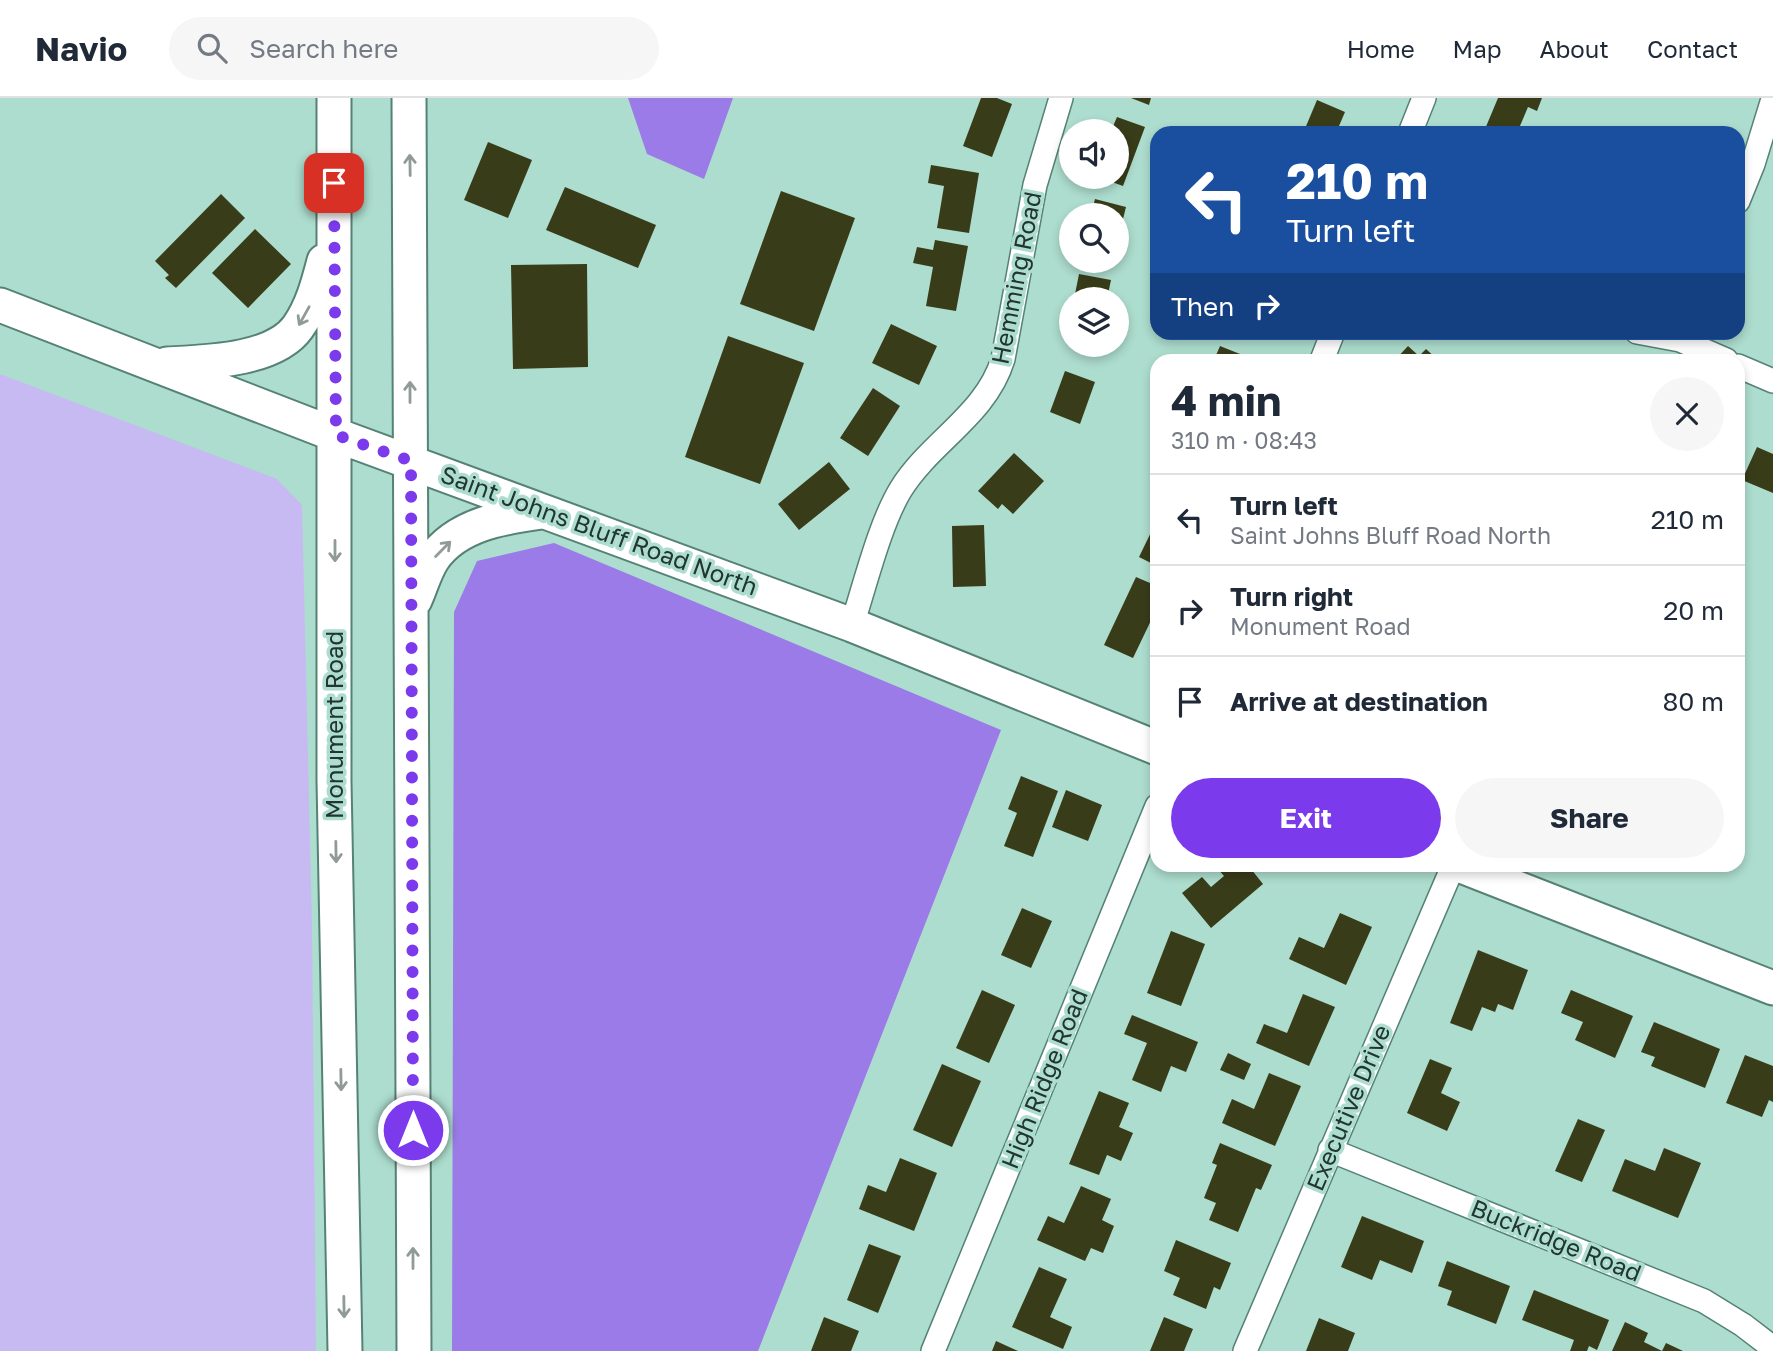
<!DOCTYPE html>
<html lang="en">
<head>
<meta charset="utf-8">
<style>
	:root { --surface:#fff; --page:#f6f6f7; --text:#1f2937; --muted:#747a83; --line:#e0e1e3; --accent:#7c3aed }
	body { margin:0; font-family:"Golos Text",sans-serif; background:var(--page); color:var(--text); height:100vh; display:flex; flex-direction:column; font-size:26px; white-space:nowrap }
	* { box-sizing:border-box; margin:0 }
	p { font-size:23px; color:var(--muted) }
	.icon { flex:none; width:38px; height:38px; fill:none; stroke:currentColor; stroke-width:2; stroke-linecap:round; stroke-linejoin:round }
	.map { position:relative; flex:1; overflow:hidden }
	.side { position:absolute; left:1150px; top:256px; width:595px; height:518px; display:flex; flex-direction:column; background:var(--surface); border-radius:21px; box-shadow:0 4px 10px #0003 }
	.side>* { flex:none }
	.guide { position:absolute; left:1150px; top:28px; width:595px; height:214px; border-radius:21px; box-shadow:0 4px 10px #0003; background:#1a4fa0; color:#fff; overflow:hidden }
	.controls { position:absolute; left:1059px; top:21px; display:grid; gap:14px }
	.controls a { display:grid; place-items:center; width:70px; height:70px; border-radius:50%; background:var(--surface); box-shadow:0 4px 10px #0003; font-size:35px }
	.pin { position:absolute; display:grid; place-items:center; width:60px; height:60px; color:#fff; margin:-30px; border-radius:14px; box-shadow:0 4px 10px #0006 }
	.me { position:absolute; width:77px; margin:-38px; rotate:0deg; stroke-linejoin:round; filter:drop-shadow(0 0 5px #0008) }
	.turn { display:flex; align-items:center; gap:24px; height:147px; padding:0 21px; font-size:32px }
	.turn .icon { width:91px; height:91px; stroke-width:2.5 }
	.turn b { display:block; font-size:49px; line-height:60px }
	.then { display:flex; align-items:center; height:66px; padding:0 21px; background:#0003; gap:14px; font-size:26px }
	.round { display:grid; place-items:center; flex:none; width:74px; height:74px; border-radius:37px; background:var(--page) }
	.summary { display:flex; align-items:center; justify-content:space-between; height:119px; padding:0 21px }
	h1 { font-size:42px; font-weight:700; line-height:52px }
	.cta { display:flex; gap:14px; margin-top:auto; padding:14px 21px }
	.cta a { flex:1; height:80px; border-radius:42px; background:var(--accent); color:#fff; font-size:28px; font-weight:700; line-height:80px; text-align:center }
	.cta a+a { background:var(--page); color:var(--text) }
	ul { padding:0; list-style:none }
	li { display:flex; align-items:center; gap:21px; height:91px; padding:0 21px; border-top:2px solid var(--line) }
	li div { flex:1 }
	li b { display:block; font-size:26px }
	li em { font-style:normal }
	header { display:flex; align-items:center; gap:42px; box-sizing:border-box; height:98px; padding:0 35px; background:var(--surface); border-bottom:2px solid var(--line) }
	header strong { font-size:33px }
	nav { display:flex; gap:38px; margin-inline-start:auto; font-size:24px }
	.search { width:490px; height:63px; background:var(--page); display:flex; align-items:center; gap:18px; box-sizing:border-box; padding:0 24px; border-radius:38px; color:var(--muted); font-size:26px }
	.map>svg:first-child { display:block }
	.green { fill:#c7baf3 }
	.forest { fill:#9a7be7 }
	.building { fill:#383c19 }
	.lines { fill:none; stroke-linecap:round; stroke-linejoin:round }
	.minor-casing { stroke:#558275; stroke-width:26 }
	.secondary-casing { stroke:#558275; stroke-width:37 }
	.minor { stroke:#fff; stroke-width:23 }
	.secondary { stroke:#fff; stroke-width:33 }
	.oneway { stroke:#909a98 }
	.route { stroke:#7c3aed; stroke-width:12; stroke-dasharray:0 21.6 }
	.labels { text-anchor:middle; stroke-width:7; stroke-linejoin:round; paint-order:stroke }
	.street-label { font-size:24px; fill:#223530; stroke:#adddce }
</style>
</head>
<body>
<header>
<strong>Navio</strong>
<div class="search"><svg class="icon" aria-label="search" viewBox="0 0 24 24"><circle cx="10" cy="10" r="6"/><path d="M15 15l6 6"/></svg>Search here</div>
<nav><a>Home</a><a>Map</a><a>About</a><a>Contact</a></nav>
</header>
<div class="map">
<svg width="1773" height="1253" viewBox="0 0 1773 1253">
	<rect width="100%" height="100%" fill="#adddce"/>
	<!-- green -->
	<path class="green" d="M 0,276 L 277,381 L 302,407 L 312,830 L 316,1253 L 0,1253 Z"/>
	<!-- forest -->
	<path class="forest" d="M 628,0 L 733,0 L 704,81 L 647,56 Z
		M 554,445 L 1001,632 L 758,1253 L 452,1253 L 454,514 L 477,463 Z"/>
	<!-- building -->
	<path class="building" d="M 981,0 L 997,0 L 1012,6 L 992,59 L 963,48 Z
		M 1131,0 L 1151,0 L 1149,7 Z
		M 1498,0 L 1542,0 L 1537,13 L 1528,9 L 1517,35 L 1494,35 L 1485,31 Z
		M 1317,2 L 1345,14 L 1336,35 L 1304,33 Z
		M 1117,19 L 1145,29 L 1123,88 L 1098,79 L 1116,79 L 1116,33 L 1111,33 Z
		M 488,44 L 532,62 L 508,120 L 464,102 Z
		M 931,67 L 979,75 L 969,135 L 937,130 L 944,88 L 928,85 Z
		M 565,89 L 656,127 L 638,170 L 546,132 Z
		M 781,93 L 855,120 L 814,233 L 740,206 Z
		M 221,96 L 245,120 L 176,190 L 165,180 L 169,177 L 155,163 Z
		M 1095,101 L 1126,109 L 1117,145 L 1116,117 L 1091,117 Z
		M 255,131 L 291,166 L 248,210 L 212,175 Z
		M 935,142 L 968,148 L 956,213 L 926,208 L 933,169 L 913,165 L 917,149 L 933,152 Z
		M 1091,163 L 1113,163 L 1112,169 Z
		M 587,166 L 588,269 L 513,271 L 511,167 Z
		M 1079,176 L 1111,182 L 1107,201 L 1074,201 Z
		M 1070,223 L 1071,223 L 1071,241 L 1066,240 Z
		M 891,226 L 937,248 L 919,287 L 872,265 Z
		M 728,238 L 804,265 L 760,386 L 685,359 Z
		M 1220,248 L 1255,262 L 1214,262 Z
		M 1408,248 L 1419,258 L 1426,251 L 1438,262 L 1395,262 Z
		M 1065,273 L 1095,284 L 1080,326 L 1050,314 Z
		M 873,290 L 900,308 L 868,358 L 840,340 Z
		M 1757,349 L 1773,356 L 1773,395 L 1742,382 Z
		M 1014,355 L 1044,383 L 1013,416 L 1002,406 L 998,411 L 978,393 Z
		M 829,364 L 850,391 L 799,432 L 778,406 Z
		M 1157,422 L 1157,468 L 1139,459 Z
		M 984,427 L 986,488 L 953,489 L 952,428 Z
		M 1136,479 L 1157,488 L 1157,510 L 1133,560 L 1104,547 Z
		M 1021,678 L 1058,693 L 1033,759 L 1004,748 L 1017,715 L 1008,711 Z
		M 1066,692 L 1102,707 L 1088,743 L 1052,729 Z
		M 1222,766 L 1247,766 L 1263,786 L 1211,830 L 1182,795 L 1202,779 L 1211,789 L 1224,778 L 1217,770 Z
		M 1022,810 L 1052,823 L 1031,870 L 1001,857 Z
		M 1340,815 L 1372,829 L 1346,887 L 1289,861 L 1299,839 L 1324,850 Z
		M 1171,833 L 1205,846 L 1181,908 L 1147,895 Z
		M 1478,852 L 1528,872 L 1513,912 L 1498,906 L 1495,914 L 1482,909 L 1472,933 L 1450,925 Z
		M 982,892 L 1015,907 L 989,965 L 956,950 Z
		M 1571,892 L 1633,918 L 1615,960 L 1575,942 L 1583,924 L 1561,915 Z
		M 1303,896 L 1335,909 L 1309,968 L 1256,945 L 1264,926 L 1287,935 Z
		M 1132,917 L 1198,944 L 1186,974 L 1171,968 L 1161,994 L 1132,982 L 1147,945 L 1124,936 Z
		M 1654,924 L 1720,951 L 1705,990 L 1651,968 L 1655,959 L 1641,954 Z
		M 1228,955 L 1251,966 L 1244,982 L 1220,972 Z
		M 1745,957 L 1773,968 L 1773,1004 L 1769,1002 L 1762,1019 L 1726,1005 Z
		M 1430,961 L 1452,970 L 1441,995 L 1460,1004 L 1447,1033 L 1407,1015 Z
		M 942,966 L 981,983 L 952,1049 L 913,1032 Z
		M 1269,975 L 1301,988 L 1275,1048 L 1222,1025 L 1232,1001 L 1254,1011 Z
		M 1099,993 L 1129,1005 L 1119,1029 L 1133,1035 L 1121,1063 L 1107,1057 L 1099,1077 L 1069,1066 Z
		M 1578,1021 L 1605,1032 L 1582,1084 L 1555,1073 Z
		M 1220,1045 L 1272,1067 L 1261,1092 L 1256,1090 L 1238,1134 L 1209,1122 L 1216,1105 L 1204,1100 L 1217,1067 L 1212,1065 Z
		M 1664,1050 L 1701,1065 L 1678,1120 L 1612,1093 L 1625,1061 L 1655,1073 Z
		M 900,1060 L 937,1075 L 914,1133 L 859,1111 L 868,1087 L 886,1094 Z
		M 1081,1088 L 1111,1101 L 1102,1122 L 1114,1128 L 1103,1155 L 1091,1150 L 1085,1163 L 1037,1142 L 1048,1118 L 1064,1125 Z
		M 1362,1118 L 1424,1143 L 1412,1175 L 1380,1162 L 1372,1182 L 1341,1169 Z
		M 1176,1142 L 1231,1165 L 1220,1192 L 1214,1189 L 1206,1211 L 1173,1197 L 1180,1180 L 1164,1173 Z
		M 869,1146 L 901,1158 L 878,1215 L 847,1202 Z
		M 1447,1163 L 1510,1188 L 1496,1226 L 1447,1207 L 1452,1193 L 1438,1188 Z
		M 1039,1169 L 1067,1181 L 1050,1219 L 1072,1229 L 1063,1251 L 1012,1229 Z
		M 1534,1192 L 1609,1222 L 1597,1252 L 1589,1248 L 1587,1253 L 1570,1253 L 1574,1242 L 1522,1222 Z
		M 824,1219 L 859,1233 L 851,1253 L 811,1253 Z
		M 1164,1219 L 1193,1231 L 1184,1253 L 1150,1253 Z
		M 1319,1220 L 1355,1235 L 1348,1253 L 1306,1253 Z
		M 1625,1224 L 1648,1235 L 1644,1244 L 1662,1253 L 1612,1253 Z
		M 996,1243 L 1018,1253 L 992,1253 Z
		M 1666,1245 L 1683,1253 L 1662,1253 Z"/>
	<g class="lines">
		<defs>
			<path id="minor" d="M 1410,35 L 1424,0
				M 1738,103 L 1753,66 L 1773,1
				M 1637,234 L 1680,242 L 1726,262
				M 1322,262 L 1333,234
				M 1738,268 L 1773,283
				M 852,527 C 865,487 880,425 901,391 C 931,343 986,317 1003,261 L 1035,87 L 1061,0
				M 1330,1052 L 1704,1203 L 1743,1227 L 1773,1250
				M 933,1253 L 1157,708
				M 1245,1253 L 1454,766"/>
			<path id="secondary" d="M 334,0 L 334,683 L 345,1253
				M 409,0 L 414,1253
				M 0,207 L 336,337 L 852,527 L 1157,650
				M 167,266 C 205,264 274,263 298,229 C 312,209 318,186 324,163
				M 415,502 C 421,489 425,473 433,461 C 457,426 504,419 542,414
				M 1456,766 L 1773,890"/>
		</defs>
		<!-- minor casing -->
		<use href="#minor" class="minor-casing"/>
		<!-- secondary casing -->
		<use href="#secondary" class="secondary-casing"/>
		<!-- minor -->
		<use href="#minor" class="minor"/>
		<!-- secondary -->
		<use href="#secondary" class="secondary"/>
	</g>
	<!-- one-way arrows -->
	<defs><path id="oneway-shaft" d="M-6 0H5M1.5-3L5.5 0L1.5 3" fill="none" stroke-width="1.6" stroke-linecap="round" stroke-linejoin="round" transform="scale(1.75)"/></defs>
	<g class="oneway">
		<use href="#oneway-shaft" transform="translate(410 67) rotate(-91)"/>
		<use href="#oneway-shaft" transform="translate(304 218) rotate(119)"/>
		<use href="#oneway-shaft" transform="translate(410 294) rotate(-90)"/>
		<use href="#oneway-shaft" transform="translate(443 451) rotate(-45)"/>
		<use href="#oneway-shaft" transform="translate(335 453) rotate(90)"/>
		<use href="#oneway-shaft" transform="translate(336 754) rotate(89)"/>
		<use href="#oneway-shaft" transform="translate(341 982) rotate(89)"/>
		<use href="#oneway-shaft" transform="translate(413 1160) rotate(-90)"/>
		<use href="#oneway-shaft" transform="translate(344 1209) rotate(89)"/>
	</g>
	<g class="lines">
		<!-- route -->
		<path class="route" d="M 334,85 L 336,337 L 411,363 L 413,1032"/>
	</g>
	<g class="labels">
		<!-- street labels -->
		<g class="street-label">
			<text transform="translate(1017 180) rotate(-79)" y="8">Hemming Road</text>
			<text transform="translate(599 433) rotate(20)" y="8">Saint Johns Bluff Road North</text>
			<text transform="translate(335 627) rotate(-90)" y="8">Monument Road</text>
			<text transform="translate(1045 981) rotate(-68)" y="8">High Ridge Road</text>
			<text transform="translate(1349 1010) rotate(-67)" y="8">Executive Drive</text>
			<text transform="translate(1556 1143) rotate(22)" y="8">Buckridge Road</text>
		</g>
	</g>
</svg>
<div class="controls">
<a><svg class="icon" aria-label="sound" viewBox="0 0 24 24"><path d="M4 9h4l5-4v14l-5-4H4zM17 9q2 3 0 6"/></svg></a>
<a><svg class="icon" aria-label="search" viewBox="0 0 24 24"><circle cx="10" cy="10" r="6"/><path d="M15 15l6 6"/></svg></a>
<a><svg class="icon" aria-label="layers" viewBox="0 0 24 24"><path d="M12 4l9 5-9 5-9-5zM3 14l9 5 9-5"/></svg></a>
</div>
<div class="pin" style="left:334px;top:85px;background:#d93025"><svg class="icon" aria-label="arrive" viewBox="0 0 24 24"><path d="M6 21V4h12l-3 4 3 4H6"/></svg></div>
<svg class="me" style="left:413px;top:1032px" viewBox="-20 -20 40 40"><circle r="17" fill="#7c3aed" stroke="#fff" stroke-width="3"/><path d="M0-11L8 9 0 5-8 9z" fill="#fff"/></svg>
<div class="guide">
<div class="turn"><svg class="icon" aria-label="left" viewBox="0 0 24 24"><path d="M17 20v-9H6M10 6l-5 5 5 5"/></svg><div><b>210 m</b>Turn left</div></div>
<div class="then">Then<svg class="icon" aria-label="right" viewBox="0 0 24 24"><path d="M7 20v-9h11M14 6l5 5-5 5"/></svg></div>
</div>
<section class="side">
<div class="summary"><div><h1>4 min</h1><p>310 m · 08:43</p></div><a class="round"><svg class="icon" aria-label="close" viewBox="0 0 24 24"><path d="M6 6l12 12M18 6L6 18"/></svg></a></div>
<ul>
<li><svg class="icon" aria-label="left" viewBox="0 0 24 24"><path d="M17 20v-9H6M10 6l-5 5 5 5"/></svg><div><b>Turn left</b><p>Saint Johns Bluff Road North</p></div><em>210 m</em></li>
<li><svg class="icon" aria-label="right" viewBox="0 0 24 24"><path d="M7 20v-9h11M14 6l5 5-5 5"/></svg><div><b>Turn right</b><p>Monument Road</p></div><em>20 m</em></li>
<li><svg class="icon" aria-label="arrive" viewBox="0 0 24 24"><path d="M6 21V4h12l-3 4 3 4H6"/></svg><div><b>Arrive at destination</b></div><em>80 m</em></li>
</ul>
<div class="cta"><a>Exit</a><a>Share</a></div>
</section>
</div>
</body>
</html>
